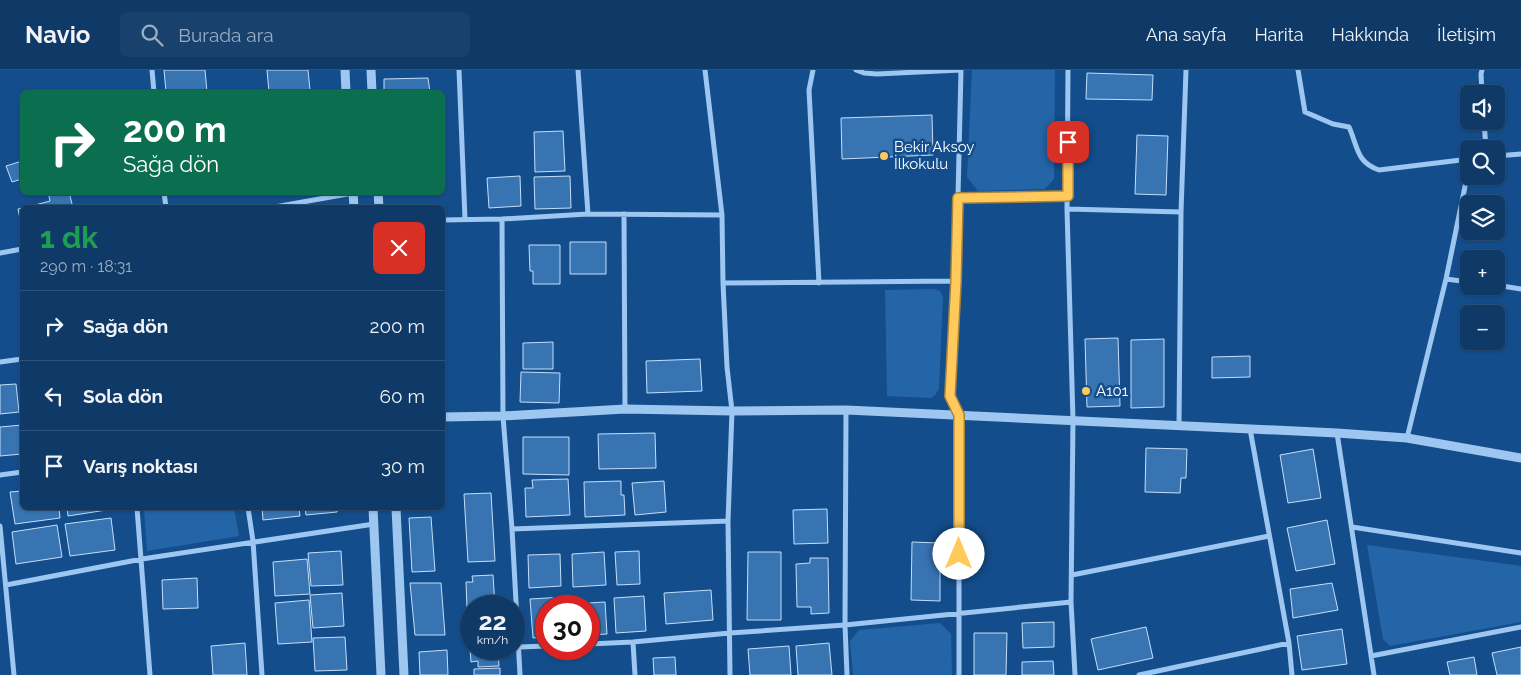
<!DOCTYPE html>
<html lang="tr">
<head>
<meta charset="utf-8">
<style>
	:root { --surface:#0f3a68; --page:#18416e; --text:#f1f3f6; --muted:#9badc0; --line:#2f547c }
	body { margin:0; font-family:Raleway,sans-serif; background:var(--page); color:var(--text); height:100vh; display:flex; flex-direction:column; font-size:19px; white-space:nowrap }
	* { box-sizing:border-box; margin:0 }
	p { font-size:16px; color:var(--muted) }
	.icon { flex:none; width:28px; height:28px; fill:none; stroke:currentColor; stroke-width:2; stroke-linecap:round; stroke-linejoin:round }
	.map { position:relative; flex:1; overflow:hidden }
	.sheet { position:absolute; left:20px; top:135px; width:425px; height:305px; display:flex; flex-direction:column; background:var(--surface); border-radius:8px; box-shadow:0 1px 4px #0004,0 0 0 1px var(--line) }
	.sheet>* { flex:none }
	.top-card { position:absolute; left:20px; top:20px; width:425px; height:105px; border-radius:8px; box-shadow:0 1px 4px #0004,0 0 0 1px var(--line); background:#0b6e4f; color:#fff; overflow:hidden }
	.fabs { position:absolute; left:1460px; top:15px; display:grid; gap:10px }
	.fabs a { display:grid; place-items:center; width:45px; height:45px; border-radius:8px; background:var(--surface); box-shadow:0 1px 4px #0004,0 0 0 1px var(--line); font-size:25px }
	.speed { position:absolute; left:460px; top:525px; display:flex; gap:10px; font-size:25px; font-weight:700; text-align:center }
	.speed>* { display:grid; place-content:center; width:65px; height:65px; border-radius:50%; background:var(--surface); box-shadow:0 1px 4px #0004,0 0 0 1px var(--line); line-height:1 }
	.speed small { font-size:12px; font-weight:400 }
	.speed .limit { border:8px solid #d22; background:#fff; color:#111 }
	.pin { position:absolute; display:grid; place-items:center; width:42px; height:42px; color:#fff; margin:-21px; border-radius:10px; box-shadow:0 2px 8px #0006 }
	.me { position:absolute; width:55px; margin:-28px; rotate:0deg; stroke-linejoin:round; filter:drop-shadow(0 0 4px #0008) }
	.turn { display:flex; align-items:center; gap:18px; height:105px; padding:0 20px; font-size:22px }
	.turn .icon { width:65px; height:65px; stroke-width:2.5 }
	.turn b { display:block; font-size:35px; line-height:42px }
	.round { display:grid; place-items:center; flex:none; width:52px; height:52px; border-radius:8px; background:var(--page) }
	.head { display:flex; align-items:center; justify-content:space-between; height:85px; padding:0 20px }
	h1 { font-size:30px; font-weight:700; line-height:38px; color:#1e9e55 }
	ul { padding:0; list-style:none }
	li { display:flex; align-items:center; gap:15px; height:70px; padding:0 20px; border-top:1px solid var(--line) }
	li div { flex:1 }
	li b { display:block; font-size:19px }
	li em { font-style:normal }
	header { display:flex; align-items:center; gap:30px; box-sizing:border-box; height:70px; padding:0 25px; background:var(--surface); border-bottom:1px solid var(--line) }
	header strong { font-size:24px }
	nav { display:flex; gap:28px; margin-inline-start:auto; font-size:18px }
	.search { width:350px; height:45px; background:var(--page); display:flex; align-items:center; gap:12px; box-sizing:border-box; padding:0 18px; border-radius:8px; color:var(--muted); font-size:19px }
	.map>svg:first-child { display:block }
	.green { fill:#2465a8 }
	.building { fill:#3874b2; stroke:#c3dffb }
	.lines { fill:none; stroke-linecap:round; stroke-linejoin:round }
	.minor { stroke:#9dc6f0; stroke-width:5 }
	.tertiary { stroke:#9dc6f0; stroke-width:9 }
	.route-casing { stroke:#a6833c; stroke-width:12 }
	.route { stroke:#ffc95c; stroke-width:9 }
	.poi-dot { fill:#ffc95c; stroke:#144d8b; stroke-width:2 }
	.labels { text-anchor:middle; stroke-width:5; stroke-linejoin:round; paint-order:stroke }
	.poi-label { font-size:15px; fill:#fff; stroke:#144d8b; text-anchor:start }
</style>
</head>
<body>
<header>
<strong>Navio</strong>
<div class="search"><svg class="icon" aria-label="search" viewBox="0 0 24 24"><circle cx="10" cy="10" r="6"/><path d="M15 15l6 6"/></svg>Burada ara</div>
<nav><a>Ana sayfa</a><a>Harita</a><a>Hakkında</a><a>İletişim</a></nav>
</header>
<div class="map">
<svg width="1521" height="605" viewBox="0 0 1521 605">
	<rect width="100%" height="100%" fill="#144d8b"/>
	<!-- green -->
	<path class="green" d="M 972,0 L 1055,0 L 1054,109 L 1045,119 L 978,121 L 967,107 Z
		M 933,219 L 940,221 L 943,227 L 939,319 L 935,325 L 931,328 L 887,326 L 885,220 Z
		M 144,438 L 234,438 L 239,466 L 147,481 Z
		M 1367,475 L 1521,496 L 1521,552 L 1390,576 L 1383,569 Z
		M 940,553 L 951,564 L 952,605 L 853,605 L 850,571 L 859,560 Z"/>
	<!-- building -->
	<path class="building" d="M 164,0 L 205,0 L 207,22 L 166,22 Z
		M 267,0 L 308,0 L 310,20 L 269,22 Z
		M 1087,3 L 1153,5 L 1152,30 L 1086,29 Z
		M 428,8 L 430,22 L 384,22 L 384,9 Z
		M 932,45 L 933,85 L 842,89 L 841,48 Z
		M 563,61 L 565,101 L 535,102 L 534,62 Z
		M 1137,65 L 1168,66 L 1166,125 L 1135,124 Z
		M 22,91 L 22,109 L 12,112 L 6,96 Z
		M 520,106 L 521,136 L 489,138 L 487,108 Z
		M 570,106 L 571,138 L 535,139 L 534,107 Z
		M 48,122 L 69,122 L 73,138 L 24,138 L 50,131 Z
		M 22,138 L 22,159 L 18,139 Z
		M 570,172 L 606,172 L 606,204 L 570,204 Z
		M 529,175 L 560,175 L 560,214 L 533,214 L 533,201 L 530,201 Z
		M 1118,268 L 1120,336 L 1087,337 L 1085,269 Z
		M 1164,269 L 1164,337 L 1131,338 L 1131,270 Z
		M 553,272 L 553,299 L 523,299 L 523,273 Z
		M 1250,286 L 1250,307 L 1212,308 L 1212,287 Z
		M 700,289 L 702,321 L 647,323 L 646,291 Z
		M 521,302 L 560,303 L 559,333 L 520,332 Z
		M 16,314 L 19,342 L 0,344 L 0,315 Z
		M 22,355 L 22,384 L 0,386 L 0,357 Z
		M 655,363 L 656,398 L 599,399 L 598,364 Z
		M 523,367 L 569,367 L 569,405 L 523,404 Z
		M 1146,378 L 1187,379 L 1186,408 L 1181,408 L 1180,423 L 1145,422 Z
		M 1313,379 L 1321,428 L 1288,433 L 1280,385 Z
		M 568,409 L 570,445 L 526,447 L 525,418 L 533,418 L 532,410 Z
		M 621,411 L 621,425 L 624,425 L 625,445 L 585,447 L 584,412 Z
		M 664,411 L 666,442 L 635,445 L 632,413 Z
		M 22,421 L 22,438 L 59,438 L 60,448 L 15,454 L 10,422 Z
		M 491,423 L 495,491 L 468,492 L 464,424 Z
		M 67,438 L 113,438 L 113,439 L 68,446 Z
		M 262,438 L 299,438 L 300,446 L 263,450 Z
		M 305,438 L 337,438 L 337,442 L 306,445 Z
		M 827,439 L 828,473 L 794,474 L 793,440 Z
		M 431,447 L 435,501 L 412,502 L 409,448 Z
		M 111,448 L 115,480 L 70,486 L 65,454 Z
		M 1327,450 L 1335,494 L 1296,501 L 1287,458 Z
		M 57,455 L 62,487 L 16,494 L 12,462 Z
		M 912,472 L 940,473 L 940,531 L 911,530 Z
		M 341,481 L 343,515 L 311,516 L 308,483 Z
		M 639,481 L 640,514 L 617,515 L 615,482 Z
		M 604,482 L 606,515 L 573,517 L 572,484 Z
		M 748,482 L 781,482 L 781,550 L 747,550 Z
		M 560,484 L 561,516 L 529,518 L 528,485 Z
		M 810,488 L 828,488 L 829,543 L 811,544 L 811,537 L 797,537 L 796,494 L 810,493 Z
		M 307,489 L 310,524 L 275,526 L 273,492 Z
		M 493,505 L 495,536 L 471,536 L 471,539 L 467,539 L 466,512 L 473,512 L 472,506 Z
		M 197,508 L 198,538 L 163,539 L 162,510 Z
		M 410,513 L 441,513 L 445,565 L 415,565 Z
		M 1332,513 L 1338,540 L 1293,548 L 1290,519 Z
		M 711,520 L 713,550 L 666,554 L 664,523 Z
		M 342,523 L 344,556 L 313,558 L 310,525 Z
		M 644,526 L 646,561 L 616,563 L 614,528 Z
		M 564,527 L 565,536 L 546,536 L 546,567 L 533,568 L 530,529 Z
		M 309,530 L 312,572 L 278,574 L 275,533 Z
		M 605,532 L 607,564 L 589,565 L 589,536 L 572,536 L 572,534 Z
		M 1054,552 L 1054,577 L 1023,578 L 1022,553 Z
		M 1146,557 L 1153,588 L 1098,600 L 1091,569 Z
		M 1342,559 L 1347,594 L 1302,600 L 1297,566 Z
		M 974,563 L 1007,563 L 1006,605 L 974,605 Z
		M 469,566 L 471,566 L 471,579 L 498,579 L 499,596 L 478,597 L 478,591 L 471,592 Z
		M 345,567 L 347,600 L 315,601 L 313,568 Z
		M 245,573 L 247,605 L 213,605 L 211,576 Z
		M 829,573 L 832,605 L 798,605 L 796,576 Z
		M 789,576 L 791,605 L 750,605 L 748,579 Z
		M 1521,577 L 1521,605 L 1497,605 L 1492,583 Z
		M 447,580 L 448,605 L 420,605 L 419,582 Z
		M 675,587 L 676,605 L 654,605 L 653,588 Z
		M 1474,587 L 1477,605 L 1450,605 L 1447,592 Z
		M 1053,591 L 1054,605 L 1022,605 L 1022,592 Z
		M 500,598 L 500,605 L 474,605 L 474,599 Z"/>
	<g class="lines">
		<!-- minor -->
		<path class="minor" d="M 152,0 L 154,22
			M 459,0 L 465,149
			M 578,0 L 588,144
			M 705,0 L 722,145 L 723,213 L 727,297 L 732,341 L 728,451 L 730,605
			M 813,0 L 809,20 L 819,213
			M 856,0 L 864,3 L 877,4 L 961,0
			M 1068,0 L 1067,139 L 1073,350 L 1071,532 L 1075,605
			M 1298,0 L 1305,42 L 1333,54 L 1349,57 C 1358,77 1356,92 1379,100 L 1469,89
			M 1482,0 L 1481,4 L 1482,24
			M 1484,51 L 1486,79
			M 1496,86 L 1521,84
			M 164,122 L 166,138
			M 958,128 L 1068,126
			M 269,138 L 353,123
			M 1067,139 L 1181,142
			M 624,144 L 625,339
			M 502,149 L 503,346 L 512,459 L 520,605
			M 442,150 L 502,149 L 588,144 L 722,145
			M 0,183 L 22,179
			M 1446,209 L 1469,212
			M 723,213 L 956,211
			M 1496,215 L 1521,219
			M 0,292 L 22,289
			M 846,340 L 845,555 L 847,605
			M 1179,356 L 1181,142 L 1186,0
			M 1250,359 L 1289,573 L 1292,605
			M 1337,363 L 1374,605
			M 1407,368 L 1446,209 L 1469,97
			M 0,405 L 22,402
			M 137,438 L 150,605
			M 248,438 L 253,471 L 262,605
			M 0,456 L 14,605
			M 1352,457 L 1521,483
			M 512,459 L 728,451
			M 1072,505 L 1269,466
			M 6,515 L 142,489 L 374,454
			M 633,572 L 635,605
			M 589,574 L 633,572 L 730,563 L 845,555 L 1071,532
			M 520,577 L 546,576
			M 1371,586 L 1521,557
			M 959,605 L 959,345 L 950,326 L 956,211 L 961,0
			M 1139,605 L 1289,573"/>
		<!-- tertiary -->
		<path class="tertiary" d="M 345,0 L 346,22
			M 371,0 L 372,22
			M 353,122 L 354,138
			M 378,122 L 379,138
			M 442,347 L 503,346 L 625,339 L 732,341 L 846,340 L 1337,363 L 1407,368 L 1521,388
			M 373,438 L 381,605
			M 396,438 L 404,605"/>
	</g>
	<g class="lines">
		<defs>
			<path id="route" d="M 959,484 L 959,345 L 950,326 L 956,211 L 958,128 L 1068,126 L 1068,72"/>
		</defs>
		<!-- route casing -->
		<use href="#route" class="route-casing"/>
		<!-- route -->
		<use href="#route" class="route"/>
	</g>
	<!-- markers -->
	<g class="poi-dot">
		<circle cx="884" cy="86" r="5"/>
		<circle cx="1086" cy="321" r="5"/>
	</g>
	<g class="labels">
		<!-- poi labels -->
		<g class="poi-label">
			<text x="894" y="82">Bekir Aksoy<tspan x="894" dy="17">İlkokulu</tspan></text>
			<text x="1096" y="326">A101</text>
		</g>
	</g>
</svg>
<div class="fabs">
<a><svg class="icon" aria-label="sound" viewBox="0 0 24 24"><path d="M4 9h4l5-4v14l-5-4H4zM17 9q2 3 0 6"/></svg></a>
<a><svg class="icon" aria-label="search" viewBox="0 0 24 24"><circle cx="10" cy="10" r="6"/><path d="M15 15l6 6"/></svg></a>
<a><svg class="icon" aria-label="layers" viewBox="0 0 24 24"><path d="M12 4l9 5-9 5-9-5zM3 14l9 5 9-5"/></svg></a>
<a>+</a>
<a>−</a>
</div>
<div class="speed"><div>22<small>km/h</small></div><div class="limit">30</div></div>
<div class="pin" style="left:1068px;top:72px;background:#d93025"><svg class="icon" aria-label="arrive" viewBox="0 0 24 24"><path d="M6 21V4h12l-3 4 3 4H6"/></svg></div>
<svg class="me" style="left:959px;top:484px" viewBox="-20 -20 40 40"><circle r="19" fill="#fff"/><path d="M0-13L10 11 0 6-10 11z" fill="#ffc95c"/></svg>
<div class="top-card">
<div class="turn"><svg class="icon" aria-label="right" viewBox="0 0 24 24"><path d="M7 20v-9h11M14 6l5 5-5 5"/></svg><div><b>200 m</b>Sağa dön</div></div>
</div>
<section class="sheet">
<div class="head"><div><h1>1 dk</h1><p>290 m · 18:31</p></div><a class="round" style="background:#d93025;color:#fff"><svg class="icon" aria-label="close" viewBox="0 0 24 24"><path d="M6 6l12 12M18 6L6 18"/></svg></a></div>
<ul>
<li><svg class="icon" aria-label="right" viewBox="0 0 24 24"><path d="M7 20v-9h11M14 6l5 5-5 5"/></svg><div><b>Sağa dön</b></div><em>200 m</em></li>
<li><svg class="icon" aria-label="left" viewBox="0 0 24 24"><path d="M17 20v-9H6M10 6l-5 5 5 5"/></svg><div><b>Sola dön</b></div><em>60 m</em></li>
<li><svg class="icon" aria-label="arrive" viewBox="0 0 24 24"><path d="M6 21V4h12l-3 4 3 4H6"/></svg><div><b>Varış noktası</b></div><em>30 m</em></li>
</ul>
</section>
</div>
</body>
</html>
